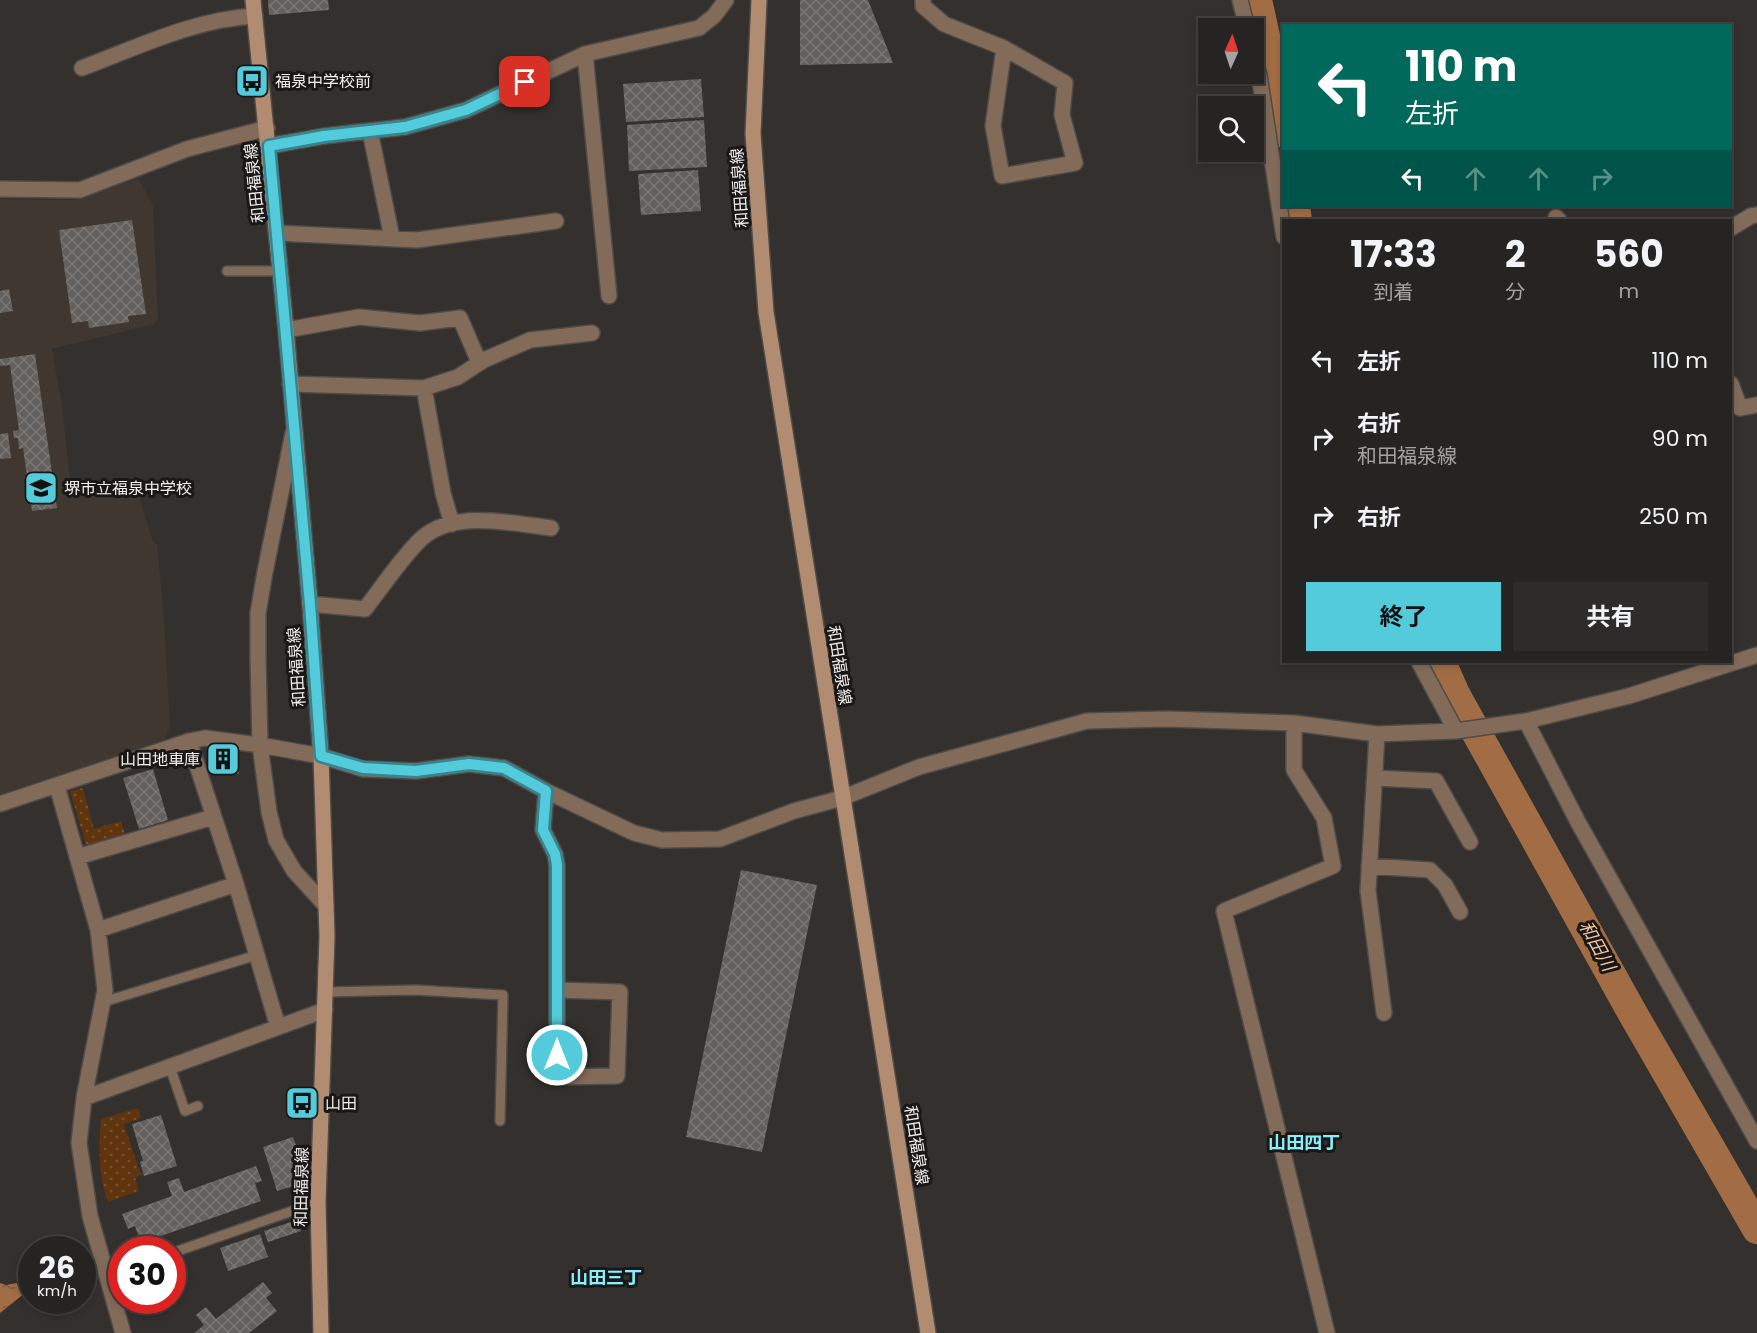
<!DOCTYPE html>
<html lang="ja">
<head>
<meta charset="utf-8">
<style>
	:root { --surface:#262422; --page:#2e2c2a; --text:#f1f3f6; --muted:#a4a4a5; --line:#424140; --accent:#53cbdb }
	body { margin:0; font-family:Poppins,"Noto Sans JP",sans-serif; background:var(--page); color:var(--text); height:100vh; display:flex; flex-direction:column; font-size:22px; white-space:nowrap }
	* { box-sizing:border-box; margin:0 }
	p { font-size:20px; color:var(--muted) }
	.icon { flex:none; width:33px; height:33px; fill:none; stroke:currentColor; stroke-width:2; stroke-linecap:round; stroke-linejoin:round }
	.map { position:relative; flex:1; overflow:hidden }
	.panel { position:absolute; left:1282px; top:219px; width:450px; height:444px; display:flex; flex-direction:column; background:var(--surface); border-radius:0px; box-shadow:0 3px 9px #0003,0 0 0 2px var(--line) }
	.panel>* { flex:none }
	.hud { position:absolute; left:1282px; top:24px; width:450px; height:183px; border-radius:0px; box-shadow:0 3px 9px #0003,0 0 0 2px var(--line); background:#00695c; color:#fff; overflow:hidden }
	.needle { width:39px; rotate:3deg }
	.buttons { position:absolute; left:1198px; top:18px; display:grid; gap:12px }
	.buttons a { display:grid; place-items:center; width:66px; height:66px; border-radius:0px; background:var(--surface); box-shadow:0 3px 9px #0003,0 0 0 2px var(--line); font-size:30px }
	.speed { position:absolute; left:18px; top:1236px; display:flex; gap:12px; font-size:30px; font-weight:700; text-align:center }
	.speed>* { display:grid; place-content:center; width:78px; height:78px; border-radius:50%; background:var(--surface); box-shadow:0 3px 9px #0003,0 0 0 2px var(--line); line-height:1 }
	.speed small { font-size:15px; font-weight:400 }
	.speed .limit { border:9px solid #d22; background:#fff; color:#111 }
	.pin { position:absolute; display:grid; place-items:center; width:51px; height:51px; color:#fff; margin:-26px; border-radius:12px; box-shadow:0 3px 9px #0006 }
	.me { position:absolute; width:66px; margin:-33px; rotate:0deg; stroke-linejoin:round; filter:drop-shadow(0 0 4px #0008) }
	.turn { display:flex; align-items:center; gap:21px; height:126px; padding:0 24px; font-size:27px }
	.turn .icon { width:78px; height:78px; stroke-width:2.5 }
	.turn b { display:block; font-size:42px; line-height:51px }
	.lanes { display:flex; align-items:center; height:57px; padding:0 24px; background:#0003; justify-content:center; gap:30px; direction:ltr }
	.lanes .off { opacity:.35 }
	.eta { display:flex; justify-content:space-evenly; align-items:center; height:102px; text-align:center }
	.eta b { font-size:36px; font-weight:700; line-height:42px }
	.primary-button { display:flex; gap:12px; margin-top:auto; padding:12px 24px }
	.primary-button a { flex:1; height:69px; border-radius:0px; background:var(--accent); color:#111; font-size:24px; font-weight:700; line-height:69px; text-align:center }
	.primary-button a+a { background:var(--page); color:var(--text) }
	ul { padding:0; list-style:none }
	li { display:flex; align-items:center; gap:18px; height:78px; padding:0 24px }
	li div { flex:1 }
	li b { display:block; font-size:22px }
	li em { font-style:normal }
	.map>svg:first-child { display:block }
	.built { fill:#3f3730 }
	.park { fill:url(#park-dots) }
	.water { fill:url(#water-ripples) }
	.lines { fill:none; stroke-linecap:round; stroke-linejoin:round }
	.river { stroke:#a26d44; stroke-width:30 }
	.building { fill:url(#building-cross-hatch) }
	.lane-casing { stroke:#4e4b48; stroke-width:12 }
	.street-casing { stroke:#4e4b48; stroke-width:18 }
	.secondary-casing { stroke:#4e4b48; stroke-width:18 }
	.lane { stroke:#836b5a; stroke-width:9 }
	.street { stroke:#836b5a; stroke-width:15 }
	.secondary { stroke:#b28c71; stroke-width:15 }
	.route-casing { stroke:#36848e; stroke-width:15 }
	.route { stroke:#53cbdb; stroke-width:10 }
	.labels { text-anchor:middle; stroke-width:6; stroke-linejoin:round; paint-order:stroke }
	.poi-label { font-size:16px; fill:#f2efee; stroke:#1a1817; text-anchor:start }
	.street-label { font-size:16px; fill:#f2efee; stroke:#1a1817 }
	.water-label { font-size:18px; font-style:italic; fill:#f5c5a3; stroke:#1a1817 }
	.neighbourhood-label { font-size:18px; font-weight:bold; fill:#85effe; stroke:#1a1817 }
</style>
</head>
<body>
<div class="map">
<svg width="1757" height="1333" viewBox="0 0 1757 1333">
	<defs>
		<pattern id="park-dots" width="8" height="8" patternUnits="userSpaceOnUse" patternTransform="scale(1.5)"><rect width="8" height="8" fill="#60340d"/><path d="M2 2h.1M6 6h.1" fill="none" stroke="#775231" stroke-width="1.8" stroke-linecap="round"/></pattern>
		<pattern id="water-ripples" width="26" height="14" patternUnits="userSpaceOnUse" patternTransform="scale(1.5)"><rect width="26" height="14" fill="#a26d44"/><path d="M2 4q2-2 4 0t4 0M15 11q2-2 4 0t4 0" fill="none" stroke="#7a5c45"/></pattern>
		<pattern id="building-cross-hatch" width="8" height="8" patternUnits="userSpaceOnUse" patternTransform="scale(1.5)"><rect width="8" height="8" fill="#63605d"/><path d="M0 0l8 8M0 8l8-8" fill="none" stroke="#7a7775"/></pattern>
	</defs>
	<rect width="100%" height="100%" fill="#33302d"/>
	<!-- built -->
	<path class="built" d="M 139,179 L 153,206 L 158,319 L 154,324 L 52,349 L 62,405 L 70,480 L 89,493 L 135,483 L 153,542 L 157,544 L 164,617 L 170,726 L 165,740 L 0,794 L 0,199 L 73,200 Z"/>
	<!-- park -->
	<path class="park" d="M 83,788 L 94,829 L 121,821 L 125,834 L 86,845 L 70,791 Z
		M 138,1108 L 141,1118 L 124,1124 L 141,1175 L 135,1177 L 139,1191 L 108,1202 C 98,1177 99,1146 101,1119 Z"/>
	<!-- water -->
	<path class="water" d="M 28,1281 L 30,1284 L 30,1289 L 0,1313 L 0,1283 L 6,1285 Z"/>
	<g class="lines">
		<!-- river -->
		<path class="river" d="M 1257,0 L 1279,99 L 1284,133
			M 1295,206 L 1297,220
			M 1441,662 L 1455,694 L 1633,1014 L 1757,1229"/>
	</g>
	<!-- building -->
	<path class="building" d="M 268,0 L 328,0 L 329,10 L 269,15 Z
		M 800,0 L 868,0 L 893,63 L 800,65 Z
		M 701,79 L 704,117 L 626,122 L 623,84 Z
		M 704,120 L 707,167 L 629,171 L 627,125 Z
		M 698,170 L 701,211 L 641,215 L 638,174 Z
		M 132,220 L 146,314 L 128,316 L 129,322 L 89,328 L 88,321 L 72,323 L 59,230 Z
		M 9,289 L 13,311 L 0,313 L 0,291 Z
		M 35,354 L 57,508 L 32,511 L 23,448 L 19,449 L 18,438 L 14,438 L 13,431 L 19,430 L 10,365 L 0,366 L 0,359 Z
		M 8,433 L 11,458 L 0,459 L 0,434 Z
		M 208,753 L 239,755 L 239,774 L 210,773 L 211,764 L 207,764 Z
		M 153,769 L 168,820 L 139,829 L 123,778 Z
		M 741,870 L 817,885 L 762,1152 L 686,1137 Z
		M 161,1115 L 177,1166 L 144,1176 L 140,1162 L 143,1161 L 132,1124 Z
		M 293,1137 L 301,1159 L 293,1162 L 300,1184 L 277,1191 L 263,1147 Z
		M 256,1166 L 262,1181 L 255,1183 L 261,1201 L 141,1243 L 135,1226 L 128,1229 L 122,1214 L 172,1196 L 167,1182 L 179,1178 L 184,1192 Z
		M 297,1220 L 301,1231 L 268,1242 L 264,1231 Z
		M 260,1234 L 268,1257 L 228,1271 L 220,1248 Z
		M 263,1282 L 272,1293 L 266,1298 L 277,1311 L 249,1333 L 194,1333 L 204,1325 L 196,1315 L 206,1307 L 216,1319 Z"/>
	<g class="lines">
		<defs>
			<path id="lane" d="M 227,271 L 280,271
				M 325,992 L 416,990 L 503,995 L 500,1121
				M 103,1002 L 257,955
				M 170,1067 L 185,1111 L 198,1106
				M 172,1253 L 318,1202
				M 108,1276 L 122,1271"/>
			<path id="street" d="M 923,0 L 923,6 L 944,24 L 1004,48 L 1065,83 L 1062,115 L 1075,163 L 1002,176 L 993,126 L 1004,48
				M 1240,0 L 1247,28
				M 585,54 L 609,296
				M 1254,56 L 1259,75 L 1284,237
				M 82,68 C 138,47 195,19 255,16
				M 370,131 L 392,238
				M 269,146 L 324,136 L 405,127 L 466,110 L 585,54 L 699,28 L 714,16 L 726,0
				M 0,189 L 80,190 L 187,149 L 267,128
				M 1556,217 L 1559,220
				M 1731,228 L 1751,216 L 1757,215
				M 277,233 L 417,240 L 556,221
				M 286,330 L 359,317 L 420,323 L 460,318 L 479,362
				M 290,384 L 424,388 L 458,377 L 484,360 L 530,340 L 592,333
				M 1731,384 L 1740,408 L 1757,405
				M 424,388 L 443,493 L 452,524
				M 293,433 L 265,572 L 258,613 L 258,659 L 260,745 L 269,812 L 276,840 L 294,871 L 326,906
				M 310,604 L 365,609 C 382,587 398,563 417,543 C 449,508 509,523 551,528
				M 1419,662 L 1456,731
				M 1526,721 L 1578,822 L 1757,1141
				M 1294,723 L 1294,770 L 1324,818 L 1333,866 L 1224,911 L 1327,1333
				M 1377,734 L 1368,891 L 1384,1013
				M 189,741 L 236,884 L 278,1027
				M 1375,778 L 1436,781 L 1470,842
				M 57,786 L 98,930 L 105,990 L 84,1098 L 79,1143 L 90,1216 L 123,1333
				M 546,791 L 543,830 L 555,854 L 557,865 L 557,1077 L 617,1076 L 620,992 L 557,990
				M 0,804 L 189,741 L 205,738 L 260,745 L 321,756 L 363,769 L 416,771 L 469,764 L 504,768 L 546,791 L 634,833 L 662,840 L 720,839 L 794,811 L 842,798 L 919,767 L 1087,721 L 1166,719 L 1294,723 L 1377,734 L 1456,731 L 1526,721 L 1629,696 L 1757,655
				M 77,857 L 213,817
				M 1369,866 L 1430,870 L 1445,885 L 1460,912
				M 98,930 L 236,884
				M 84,1098 L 325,1010"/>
			<path id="secondary" d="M 253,0 L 286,330 L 310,604 L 321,756 L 327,936 L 318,1202 L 321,1333
				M 759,0 L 753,134 L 766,312 L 928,1333"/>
		</defs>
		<!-- lane casing -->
		<use href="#lane" class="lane-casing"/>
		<!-- street casing -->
		<use href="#street" class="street-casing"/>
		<!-- secondary casing -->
		<use href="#secondary" class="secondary-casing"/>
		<!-- lane -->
		<use href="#lane" class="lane"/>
		<!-- street -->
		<use href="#street" class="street"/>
		<!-- secondary -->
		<use href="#secondary" class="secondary"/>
	</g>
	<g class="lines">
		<defs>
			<path id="route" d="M 525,82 L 466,110 L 405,127 L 324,136 L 269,146 L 310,604 L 321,756 L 363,768 L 416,771 L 469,764 L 504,768 L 546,791 L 543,830 L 555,854 L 557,865 L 557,1055"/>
		</defs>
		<!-- route casing -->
		<use href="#route" class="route-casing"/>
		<!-- route -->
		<use href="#route" class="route"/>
	</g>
	<!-- icons -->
	<defs>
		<symbol id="bus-square" viewBox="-11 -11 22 22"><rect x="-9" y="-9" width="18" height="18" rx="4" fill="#53cbdb" stroke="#1a1817"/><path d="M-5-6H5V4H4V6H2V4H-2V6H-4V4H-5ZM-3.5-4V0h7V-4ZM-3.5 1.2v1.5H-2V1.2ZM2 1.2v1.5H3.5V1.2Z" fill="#111"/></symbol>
		<symbol id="school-square" viewBox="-11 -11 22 22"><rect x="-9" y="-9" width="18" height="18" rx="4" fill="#53cbdb" stroke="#1a1817"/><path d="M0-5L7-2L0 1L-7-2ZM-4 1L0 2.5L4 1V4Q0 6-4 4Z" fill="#111"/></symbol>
		<symbol id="building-square" viewBox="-11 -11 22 22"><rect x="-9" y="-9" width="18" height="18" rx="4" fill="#53cbdb" stroke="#1a1817"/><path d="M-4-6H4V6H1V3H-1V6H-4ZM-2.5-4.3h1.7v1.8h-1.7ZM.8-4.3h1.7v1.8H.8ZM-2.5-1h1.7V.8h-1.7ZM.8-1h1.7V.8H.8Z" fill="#111"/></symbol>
	</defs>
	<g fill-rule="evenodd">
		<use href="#bus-square" x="233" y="62" width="38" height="38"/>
		<use href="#school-square" x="22" y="469" width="38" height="38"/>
		<use href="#building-square" x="204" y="740" width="38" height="38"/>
		<use href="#bus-square" x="283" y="1084" width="38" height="38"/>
	</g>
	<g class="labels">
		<!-- poi labels -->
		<g class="poi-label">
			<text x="275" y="87">福泉中学校前</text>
			<text x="64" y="494">堺市立福泉中学校</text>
			<text x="200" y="765" text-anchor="end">山田地車庫</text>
			<text x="325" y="1109">山田</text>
		</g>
		<!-- street labels -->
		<g class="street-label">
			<text transform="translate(254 183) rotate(-96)" y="6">和田福泉線</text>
			<text transform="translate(739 188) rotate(-94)" y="6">和田福泉線</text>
			<text transform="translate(840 665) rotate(81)" y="6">和田福泉線</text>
			<text transform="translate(296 667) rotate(-94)" y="6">和田福泉線</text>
			<text transform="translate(917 1145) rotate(81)" y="6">和田福泉線</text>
			<text transform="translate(301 1187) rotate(-89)" y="6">和田福泉線</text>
		</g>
		<!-- water labels -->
		<g class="water-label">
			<text transform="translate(1597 946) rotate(61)" y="6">和田川</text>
		</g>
		<!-- neighbourhood labels -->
		<g class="neighbourhood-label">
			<text x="1304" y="1149">山田四丁</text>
			<text x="606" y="1284">山田三丁</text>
		</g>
	</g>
</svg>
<div class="buttons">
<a><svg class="needle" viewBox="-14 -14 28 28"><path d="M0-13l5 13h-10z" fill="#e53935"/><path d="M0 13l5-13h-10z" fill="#a4a4a5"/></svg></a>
<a><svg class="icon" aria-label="search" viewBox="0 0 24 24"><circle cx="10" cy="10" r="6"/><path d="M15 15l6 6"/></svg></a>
</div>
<div class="speed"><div>26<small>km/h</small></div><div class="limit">30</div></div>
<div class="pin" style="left:525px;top:82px;background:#d93025"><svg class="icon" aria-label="arrive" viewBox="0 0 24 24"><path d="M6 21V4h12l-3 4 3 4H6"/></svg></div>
<svg class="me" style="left:557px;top:1055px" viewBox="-20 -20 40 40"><circle r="17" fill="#53cbdb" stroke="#fff" stroke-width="3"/><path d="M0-11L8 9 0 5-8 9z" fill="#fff"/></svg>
<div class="hud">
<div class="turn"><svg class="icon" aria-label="left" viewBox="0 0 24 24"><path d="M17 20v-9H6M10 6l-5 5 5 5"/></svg><div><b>110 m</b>左折</div></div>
<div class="lanes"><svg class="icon" aria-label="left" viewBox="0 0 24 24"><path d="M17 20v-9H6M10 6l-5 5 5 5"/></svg><svg class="icon off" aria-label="ahead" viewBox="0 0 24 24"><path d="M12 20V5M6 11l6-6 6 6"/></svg><svg class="icon off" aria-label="ahead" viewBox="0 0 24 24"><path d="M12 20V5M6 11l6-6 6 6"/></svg><svg class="icon off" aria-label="right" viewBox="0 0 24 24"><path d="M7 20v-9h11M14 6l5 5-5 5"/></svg></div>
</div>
<section class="panel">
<div class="eta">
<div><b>17:33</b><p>到着</p></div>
<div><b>2</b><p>分</p></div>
<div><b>560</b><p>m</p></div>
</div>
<ul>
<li><svg class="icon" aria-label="left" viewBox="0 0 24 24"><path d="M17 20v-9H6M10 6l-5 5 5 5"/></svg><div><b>左折</b></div><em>110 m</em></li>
<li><svg class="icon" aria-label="right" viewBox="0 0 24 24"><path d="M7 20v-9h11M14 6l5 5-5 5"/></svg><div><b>右折</b><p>和田福泉線</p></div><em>90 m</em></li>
<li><svg class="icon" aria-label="right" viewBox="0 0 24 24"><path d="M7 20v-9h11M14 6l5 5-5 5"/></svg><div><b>右折</b></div><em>250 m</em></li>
</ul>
<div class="primary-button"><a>終了</a><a>共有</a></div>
</section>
</div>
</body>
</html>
